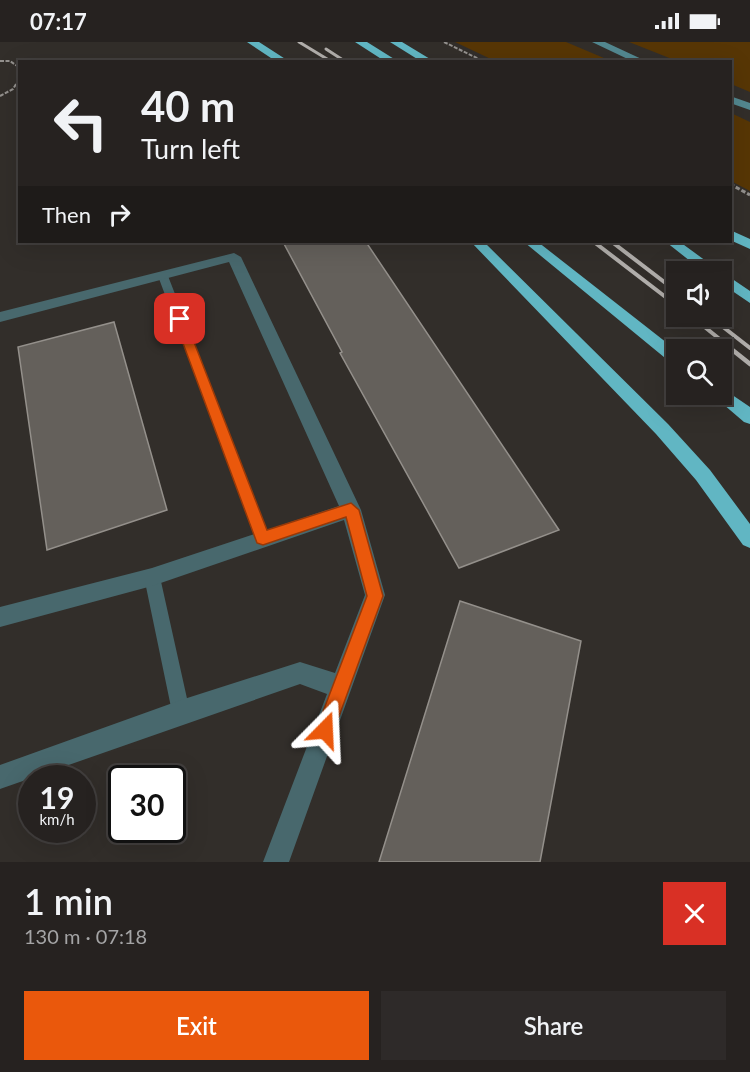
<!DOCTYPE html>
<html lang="en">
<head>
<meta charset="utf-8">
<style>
	:root { --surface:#262220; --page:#2e2a29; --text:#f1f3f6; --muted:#a4a4a5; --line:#423f3e; --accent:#ea580c }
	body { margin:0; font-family:Lato,sans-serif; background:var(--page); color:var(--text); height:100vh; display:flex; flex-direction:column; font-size:22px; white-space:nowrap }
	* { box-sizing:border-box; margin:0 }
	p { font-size:20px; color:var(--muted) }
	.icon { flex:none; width:33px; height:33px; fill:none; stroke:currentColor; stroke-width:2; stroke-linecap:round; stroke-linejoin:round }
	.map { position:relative; height:820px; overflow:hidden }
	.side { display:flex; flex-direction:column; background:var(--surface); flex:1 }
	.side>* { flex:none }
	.hud { position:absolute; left:18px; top:18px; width:714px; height:183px; border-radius:0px; box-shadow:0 6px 24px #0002,0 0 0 2px var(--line); background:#262220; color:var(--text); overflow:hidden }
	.buttons { position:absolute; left:666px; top:219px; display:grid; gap:12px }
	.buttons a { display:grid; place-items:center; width:66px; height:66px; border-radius:0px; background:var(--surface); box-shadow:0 6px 24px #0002,0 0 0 2px var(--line); font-size:30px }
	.speed { position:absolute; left:18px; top:723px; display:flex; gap:12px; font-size:30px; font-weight:700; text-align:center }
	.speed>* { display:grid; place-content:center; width:78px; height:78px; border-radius:50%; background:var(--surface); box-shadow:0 6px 24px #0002,0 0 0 2px var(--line); line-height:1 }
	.speed small { font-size:15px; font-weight:400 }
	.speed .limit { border:3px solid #111; border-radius:9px; background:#fff; color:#111 }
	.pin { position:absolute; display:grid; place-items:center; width:51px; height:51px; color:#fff; margin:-26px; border-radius:12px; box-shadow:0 3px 9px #0006 }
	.me { position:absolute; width:66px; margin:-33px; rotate:21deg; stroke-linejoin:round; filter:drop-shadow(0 0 4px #0008) }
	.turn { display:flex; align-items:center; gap:21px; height:126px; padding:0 24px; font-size:27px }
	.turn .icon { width:78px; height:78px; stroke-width:2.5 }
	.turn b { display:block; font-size:42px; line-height:51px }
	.then { display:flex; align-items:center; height:57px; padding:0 24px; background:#0003; gap:12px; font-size:22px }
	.round { display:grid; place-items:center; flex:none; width:63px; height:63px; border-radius:0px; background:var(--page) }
	.head { display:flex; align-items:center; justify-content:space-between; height:102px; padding:0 24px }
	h1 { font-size:36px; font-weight:600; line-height:45px }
	.action { display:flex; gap:12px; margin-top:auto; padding:12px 24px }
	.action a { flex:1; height:69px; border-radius:0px; background:var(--accent); color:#fff; font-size:24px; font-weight:600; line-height:69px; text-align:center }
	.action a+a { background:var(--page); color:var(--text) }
	.status { display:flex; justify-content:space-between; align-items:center; height:42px; padding:0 30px; background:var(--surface); direction:ltr }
	.status svg { height:16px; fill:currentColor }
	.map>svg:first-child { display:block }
	.green { fill:#573605 }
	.building { fill:#64605b; stroke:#94908b; stroke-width:1.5 }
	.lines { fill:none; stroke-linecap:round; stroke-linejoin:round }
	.path-far1 { stroke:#93908d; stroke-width:2; stroke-dasharray:4 1.5; stroke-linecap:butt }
	.path { stroke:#93908d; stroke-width:3; stroke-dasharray:4.5 2; stroke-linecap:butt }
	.lane { fill:#48686d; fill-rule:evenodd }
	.street { fill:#48686d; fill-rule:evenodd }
	.secondary { fill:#538890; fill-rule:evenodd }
	.highway { fill:#61b6c3; fill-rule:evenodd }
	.rail-far2 { stroke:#b1aeab; stroke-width:3 }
	.rail-far1 { stroke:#b1aeab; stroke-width:4 }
	.rail { stroke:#b1aeab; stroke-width:4.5 }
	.route { fill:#ea580c; stroke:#983908; stroke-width:1.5 }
</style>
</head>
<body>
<div class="status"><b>07:17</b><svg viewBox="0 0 49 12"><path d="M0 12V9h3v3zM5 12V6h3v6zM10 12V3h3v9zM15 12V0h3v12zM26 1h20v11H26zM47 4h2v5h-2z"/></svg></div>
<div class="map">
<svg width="750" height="820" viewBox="0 0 750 820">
	<rect width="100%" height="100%" fill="#322e2a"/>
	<!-- green -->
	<path class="green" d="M 455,0 L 566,0 L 611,19 L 495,19 Z
		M 629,0 L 750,0 L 750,50 L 731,42 L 730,20 L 677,19 Z
		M 731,71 L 750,80 L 750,149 L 731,139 Z"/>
	<!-- building -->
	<path class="building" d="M 283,200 L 366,200 L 559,488 L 459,526 L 340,311 L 342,310 Z
		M 114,280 L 167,468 L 47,508 L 18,305 Z
		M 460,559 L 581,599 L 540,820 L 379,820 Z"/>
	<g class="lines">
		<!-- path-far1 -->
		<path class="path-far1" d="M 444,0 L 485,20
			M 0,19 L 10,19 L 20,26
			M 0,54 L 13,47 L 20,36"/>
		<!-- path -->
		<path class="path" d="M 730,142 L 750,153"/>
		<!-- lane -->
		<path class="lane" d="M 163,231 L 168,234 L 270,496 L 268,501 L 263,502 L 258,501 L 256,496 L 158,234 Z
			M 152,528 L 157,530 L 160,535 L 190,670 L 187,676 L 181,679 L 175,676 L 172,670 L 144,535 L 147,530 Z"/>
		<!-- street -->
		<path class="street" d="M 234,211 L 241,215 L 361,468 L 385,553 L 289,820 L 263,820 L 327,652 L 300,642 L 0,747 L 0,723 L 181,658 L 300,620 L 335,631 L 365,553 L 344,478 L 152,544 L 0,585 L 0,565 L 152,526 L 339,464 L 229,220 L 0,280 L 0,270 Z"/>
		<!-- secondary -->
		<path class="secondary" d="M 592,0 L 605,0 L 648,20 L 634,20 Z
			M 730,54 L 750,61 L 750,68 L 730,61 Z"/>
		<!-- highway -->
		<path class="highway" d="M 247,0 L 259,0 L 290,20 L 277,20 Z
			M 355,0 L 367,0 L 399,20 L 386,20 Z
			M 390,0 L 402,0 L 435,20 L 422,20 Z
			M 730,188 L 750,197 L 750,207 L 730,198 Z
			M 471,200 L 484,200 L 668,382 L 710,428 L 750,482 L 750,506 L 743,503 L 696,438 L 656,392 Z
			M 524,200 L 538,200 L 676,308 L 676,321 L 670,320 Z
			M 666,200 L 680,200 L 721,230 L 704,230 Z
			M 722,230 L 750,249 L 750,261 L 722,242 Z
			M 722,346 L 750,365 L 750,382 L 744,380 L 716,356 L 714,352 L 722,352 Z"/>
		<!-- rail-far2 -->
		<path class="rail-far2" d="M 299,0 L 332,20
			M 326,7 L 346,20"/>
		<!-- rail-far1 -->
		<path class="rail-far1" d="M 594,200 L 676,263
			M 612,200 L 676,249
			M 691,274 L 732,307
			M 709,274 L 750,306"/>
		<!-- rail -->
		<path class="rail" d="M 730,306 L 750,322"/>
	</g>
	<!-- route -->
	<path class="route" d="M 180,273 L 185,277 L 267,488 L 351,461 L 359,468 L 383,554 L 334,688 L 331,695 L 325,698 L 319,695 L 316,688 L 367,554 L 346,475 L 263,503 L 257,501 L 174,277 Z"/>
</svg>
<div class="buttons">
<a><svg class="icon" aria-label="sound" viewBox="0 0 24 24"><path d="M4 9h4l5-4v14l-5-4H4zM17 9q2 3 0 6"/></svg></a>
<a><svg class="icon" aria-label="search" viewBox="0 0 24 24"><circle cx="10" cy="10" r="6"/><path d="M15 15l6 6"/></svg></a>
</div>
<div class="speed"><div>19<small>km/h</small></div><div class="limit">30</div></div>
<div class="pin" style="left:180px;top:277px;background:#d93025"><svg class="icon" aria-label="arrive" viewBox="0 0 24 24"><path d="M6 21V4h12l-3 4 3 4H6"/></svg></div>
<svg class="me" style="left:325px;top:688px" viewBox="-20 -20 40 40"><path d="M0-17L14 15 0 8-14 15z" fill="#ea580c" stroke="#fff" stroke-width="4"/></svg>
<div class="hud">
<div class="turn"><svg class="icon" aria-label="left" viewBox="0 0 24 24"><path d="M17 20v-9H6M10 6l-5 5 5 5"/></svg><div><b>40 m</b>Turn left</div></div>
<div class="then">Then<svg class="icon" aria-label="right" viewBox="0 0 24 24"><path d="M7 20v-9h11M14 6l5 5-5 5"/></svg></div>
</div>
</div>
<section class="side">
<div class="head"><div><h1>1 min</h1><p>130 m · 07:18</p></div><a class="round" style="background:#d93025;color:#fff"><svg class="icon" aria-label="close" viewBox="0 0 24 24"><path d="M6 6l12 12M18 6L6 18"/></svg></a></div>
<div class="action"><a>Exit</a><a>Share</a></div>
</section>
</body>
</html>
